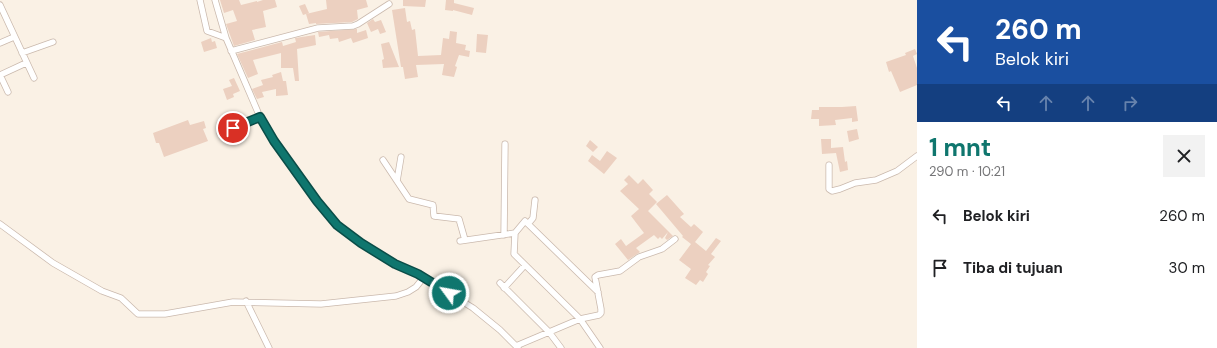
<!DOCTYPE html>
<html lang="id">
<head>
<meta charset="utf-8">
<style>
	:root { --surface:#fff; --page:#f2f2f2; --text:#202124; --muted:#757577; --accent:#0f766e }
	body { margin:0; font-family:"DM Sans",sans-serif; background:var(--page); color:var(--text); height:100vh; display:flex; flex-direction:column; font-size:15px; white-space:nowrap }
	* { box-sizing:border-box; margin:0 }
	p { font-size:13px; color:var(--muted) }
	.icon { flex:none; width:22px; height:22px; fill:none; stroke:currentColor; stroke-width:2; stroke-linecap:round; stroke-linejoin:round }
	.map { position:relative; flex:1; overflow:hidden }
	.side { display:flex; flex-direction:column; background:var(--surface); width:300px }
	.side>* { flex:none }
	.guide { background:#1a4fa0; color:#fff; overflow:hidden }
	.pin { position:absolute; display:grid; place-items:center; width:34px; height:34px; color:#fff; margin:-17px; border:2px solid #fff; border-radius:50%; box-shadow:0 1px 4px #0007 }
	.me { position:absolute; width:44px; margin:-22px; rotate:302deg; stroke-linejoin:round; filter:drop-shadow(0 0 3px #0008) }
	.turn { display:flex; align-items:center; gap:14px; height:84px; padding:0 12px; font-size:18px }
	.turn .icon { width:52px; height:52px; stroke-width:2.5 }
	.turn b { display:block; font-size:28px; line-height:34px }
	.lanes { display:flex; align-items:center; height:38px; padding:0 12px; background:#0003; justify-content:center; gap:20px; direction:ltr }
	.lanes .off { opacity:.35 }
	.round { display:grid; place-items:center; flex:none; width:42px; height:42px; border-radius:0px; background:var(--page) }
	.head { display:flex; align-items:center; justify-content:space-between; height:68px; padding:0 12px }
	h1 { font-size:24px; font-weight:700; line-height:30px; color:var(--accent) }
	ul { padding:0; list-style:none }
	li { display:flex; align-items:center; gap:12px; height:52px; padding:0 12px }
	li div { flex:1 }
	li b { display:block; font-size:15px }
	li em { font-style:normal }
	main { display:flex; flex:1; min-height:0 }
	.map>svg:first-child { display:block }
	.building { fill:#ecd0c0 }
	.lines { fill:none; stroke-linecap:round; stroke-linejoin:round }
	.service-casing { stroke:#cab9ad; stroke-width:4.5 }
	.minor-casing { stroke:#cab9ad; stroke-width:7 }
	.service { stroke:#fff; stroke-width:3 }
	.minor { stroke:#fff; stroke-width:5.5 }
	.route-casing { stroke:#0a4d48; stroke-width:10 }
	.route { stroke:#0f766e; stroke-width:7 }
</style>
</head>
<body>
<main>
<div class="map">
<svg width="917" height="348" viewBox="0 0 917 348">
	<rect width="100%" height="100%" fill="#faf1e5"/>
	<!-- building -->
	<path class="building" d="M 220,0 L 239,0 L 241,5 L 257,1 L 257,2 L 263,0 L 275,0 L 277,7 L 263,11 L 266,27 L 252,30 L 255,40 L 234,46 L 226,24 L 237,21 L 233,10 L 224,13 Z
		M 326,0 L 366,0 L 368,7 L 357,10 L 358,19 L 352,22 L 316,24 L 316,23 L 309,24 L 306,14 L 327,9 Z
		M 403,0 L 426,0 L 425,7 L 403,6 Z
		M 446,0 L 454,0 L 454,3 L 474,8 L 472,15 L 453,10 L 453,11 L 445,10 Z
		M 305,4 L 309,13 L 303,15 L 299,6 Z
		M 405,8 L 407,22 L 410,21 L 412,30 L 415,29 L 418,56 L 441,55 L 443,38 L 449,39 L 450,31 L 457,32 L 456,43 L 466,45 L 465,50 L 470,51 L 469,57 L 459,55 L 455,66 L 457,67 L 454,77 L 442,75 L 444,64 L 416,65 L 418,77 L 405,79 L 403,67 L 401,67 L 392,10 Z
		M 373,19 L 375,22 L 381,20 L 386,32 L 380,34 L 378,29 L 371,32 L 367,23 Z
		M 357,29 L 357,33 L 366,30 L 368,38 L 353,43 L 351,38 L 339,42 L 338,38 L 330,39 L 329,35 L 319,37 L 318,32 Z
		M 477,34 L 488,35 L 486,53 L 476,52 Z
		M 315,35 L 316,45 L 297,49 L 299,81 L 295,81 L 293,68 L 281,68 L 281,53 L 253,60 L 258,74 L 248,78 L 237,54 L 282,42 L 283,46 L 296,42 L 295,38 Z
		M 211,38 L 212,42 L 215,41 L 217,48 L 204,52 L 201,42 Z
		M 389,42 L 399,67 L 383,68 L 382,60 L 384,59 L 381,44 Z
		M 915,49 L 917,54 L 913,56 L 917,68 L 917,85 L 900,92 L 891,71 L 889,72 L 886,62 L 906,55 L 905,53 Z
		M 281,72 L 283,81 L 286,81 L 288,95 L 276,96 L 276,89 L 262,92 L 264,97 L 257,99 L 252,89 L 263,85 L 261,80 L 273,77 L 272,75 Z
		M 234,78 L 240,91 L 233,94 L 234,97 L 227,100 L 223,89 L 232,86 L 229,80 Z
		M 856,106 L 858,121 L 852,122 L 852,118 L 835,120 L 836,125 L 819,126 L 819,119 L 811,119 L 812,110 L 819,110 L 819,107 L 842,107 Z
		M 188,120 L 190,125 L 204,121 L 206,128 L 203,129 L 208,141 L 164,157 L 159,143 L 156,143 L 153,133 Z
		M 857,129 L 859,139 L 849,142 L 847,131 Z
		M 821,139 L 831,139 L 831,148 L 843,147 L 845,162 L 847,161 L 848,170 L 840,172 L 836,153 L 822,154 Z
		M 590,140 L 598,147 L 593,152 L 586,146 Z
		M 607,151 L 617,158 L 604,174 L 588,161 L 592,155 L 600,161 Z
		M 629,175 L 638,184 L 643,179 L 653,190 L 649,194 L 657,202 L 648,211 L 673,236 L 667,240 L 665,238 L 668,232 L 662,239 L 660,237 L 658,239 L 654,235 L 636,248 L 640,252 L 628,260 L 615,244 L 621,239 L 626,246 L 644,233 L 631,216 L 639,209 L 620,191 L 628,184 L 624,180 Z
		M 667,195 L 684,214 L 680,217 L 691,227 L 694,224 L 703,232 L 695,242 L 706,251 L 716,238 L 721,241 L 711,254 L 715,257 L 708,265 L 710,266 L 706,272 L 708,274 L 703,282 L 700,280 L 696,285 L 685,278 L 691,269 L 679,260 L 691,244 L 682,237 L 683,236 L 656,204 Z"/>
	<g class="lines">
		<defs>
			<path id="service" d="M 219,134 L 260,117"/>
			<path id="minor" d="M 200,0 L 207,31 L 226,38 L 260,117 L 274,141 L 317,201 L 337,225 L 361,243 L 395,264 L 418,274 L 473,308 L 500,330 L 518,348
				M 215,0 L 226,38
				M 0,5 L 34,78
				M 0,43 L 14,37
				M 231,51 L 318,28 L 353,26 L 358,24 L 389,4
				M 22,53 L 53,42
				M 0,75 L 26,63
				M 0,75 L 8,92
				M 383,160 L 409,199 L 433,205 L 434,216 L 459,219 L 465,240
				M 829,165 L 829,189 L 832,191 L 840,189 L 855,183 L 876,180 L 897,171 L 917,156
				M 397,181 L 401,157
				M 0,224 L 53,263 L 102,291 L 121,298 L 138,314 L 165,314 L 233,302 L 321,304 L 396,296 L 408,292 L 416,287 L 424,277
				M 528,224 L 533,218 L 535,200
				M 504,235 L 505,144
				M 460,241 L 515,233
				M 500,283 L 549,332 L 561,348
				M 504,288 L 525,265
				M 598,292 L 525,221 L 515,233 L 514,254 L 580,319 L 600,348
				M 246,301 L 269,348
				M 516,346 L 580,319 L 599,315 L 601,313 L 601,309 L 595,277 L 598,275 L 620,271 L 639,257 L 662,249 L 675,239"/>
		</defs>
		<!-- service casing -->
		<use href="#service" class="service-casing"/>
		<!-- minor casing -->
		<use href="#minor" class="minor-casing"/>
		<!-- service -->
		<use href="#service" class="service"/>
		<!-- minor -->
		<use href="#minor" class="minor"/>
	</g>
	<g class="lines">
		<defs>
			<path id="route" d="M 233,128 L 260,117 L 274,141 L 317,201 L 337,225 L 361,243 L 395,264 L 418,274 L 449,293"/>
		</defs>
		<!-- route casing -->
		<use href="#route" class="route-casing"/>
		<!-- route -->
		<use href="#route" class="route"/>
	</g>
</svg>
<div class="pin" style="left:233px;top:128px;background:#d93025"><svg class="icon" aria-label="arrive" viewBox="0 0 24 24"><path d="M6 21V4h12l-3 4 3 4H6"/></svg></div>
<svg class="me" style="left:449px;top:293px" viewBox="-20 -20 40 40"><circle r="17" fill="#0f766e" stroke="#fff" stroke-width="3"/><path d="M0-11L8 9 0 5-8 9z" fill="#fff"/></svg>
</div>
<section class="side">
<div class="guide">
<div class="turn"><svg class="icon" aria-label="left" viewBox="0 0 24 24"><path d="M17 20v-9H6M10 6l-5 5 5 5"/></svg><div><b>260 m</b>Belok kiri</div></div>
<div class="lanes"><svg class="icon" aria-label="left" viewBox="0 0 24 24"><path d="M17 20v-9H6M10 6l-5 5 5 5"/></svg><svg class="icon off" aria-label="ahead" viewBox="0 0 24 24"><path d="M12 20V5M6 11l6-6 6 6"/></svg><svg class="icon off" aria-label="ahead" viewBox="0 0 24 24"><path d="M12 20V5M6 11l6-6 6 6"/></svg><svg class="icon off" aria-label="right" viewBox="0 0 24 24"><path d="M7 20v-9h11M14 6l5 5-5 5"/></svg></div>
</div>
<div class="head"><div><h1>1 mnt</h1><p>290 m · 10:21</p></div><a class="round"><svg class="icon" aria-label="close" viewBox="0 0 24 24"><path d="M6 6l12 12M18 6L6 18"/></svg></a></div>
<ul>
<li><svg class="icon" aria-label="left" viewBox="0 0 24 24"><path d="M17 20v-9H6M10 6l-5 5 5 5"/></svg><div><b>Belok kiri</b></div><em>260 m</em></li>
<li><svg class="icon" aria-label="arrive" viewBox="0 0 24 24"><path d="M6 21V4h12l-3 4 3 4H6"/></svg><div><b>Tiba di tujuan</b></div><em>30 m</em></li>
</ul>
</section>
</main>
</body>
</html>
